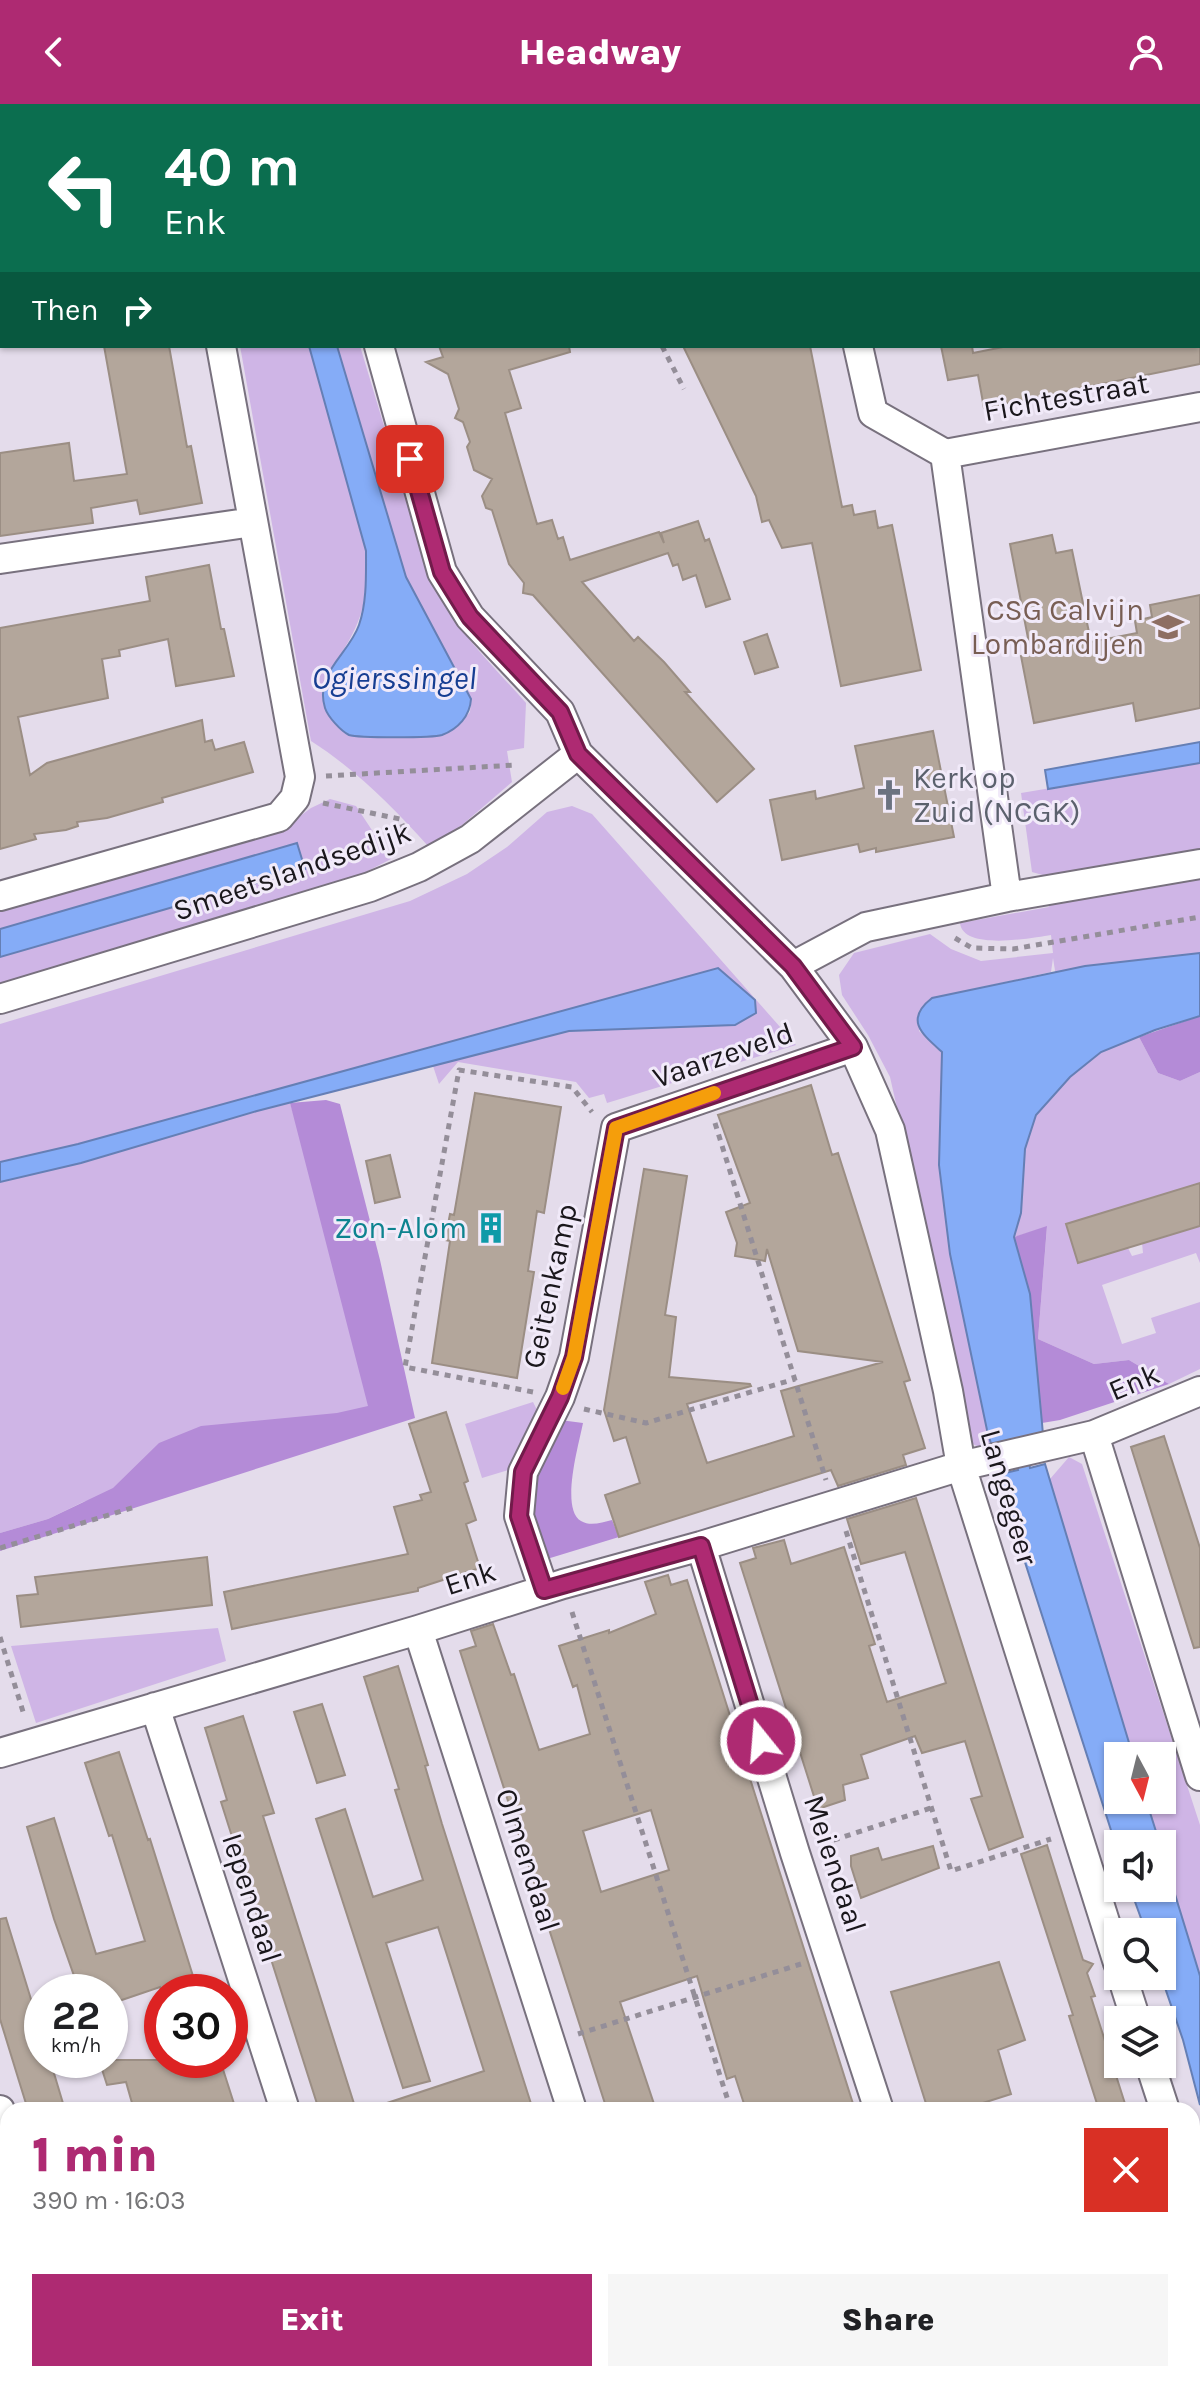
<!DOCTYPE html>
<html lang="en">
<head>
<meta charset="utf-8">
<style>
	:root { --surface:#fff; --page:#f6f6f6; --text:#202124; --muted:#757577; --accent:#ae2a72 }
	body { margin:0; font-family:Karla,sans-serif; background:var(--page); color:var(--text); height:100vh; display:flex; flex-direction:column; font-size:30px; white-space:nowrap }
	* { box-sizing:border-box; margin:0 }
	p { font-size:26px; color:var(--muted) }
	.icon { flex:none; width:44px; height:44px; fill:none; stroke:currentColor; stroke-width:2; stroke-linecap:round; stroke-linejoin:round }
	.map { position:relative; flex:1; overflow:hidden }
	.side { position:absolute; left:0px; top:1998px; width:1200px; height:280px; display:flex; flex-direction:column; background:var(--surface); border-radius:24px 24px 0 0; box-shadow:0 2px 6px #0004 }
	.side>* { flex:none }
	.top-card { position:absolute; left:0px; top:0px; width:1200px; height:244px; box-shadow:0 2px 6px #0004; background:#0b6e4f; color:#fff; overflow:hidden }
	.needle { width:52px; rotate:173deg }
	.tools { position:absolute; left:1104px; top:1638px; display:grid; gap:16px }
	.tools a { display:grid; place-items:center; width:72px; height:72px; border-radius:0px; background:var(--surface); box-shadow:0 2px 6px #0004; font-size:40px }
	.speed { position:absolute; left:24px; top:1870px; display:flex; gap:16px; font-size:40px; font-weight:700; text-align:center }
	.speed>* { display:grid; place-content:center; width:104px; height:104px; border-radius:50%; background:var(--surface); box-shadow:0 2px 6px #0004; line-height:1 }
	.speed small { font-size:20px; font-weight:400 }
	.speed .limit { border:12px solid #d22; background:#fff; color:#111 }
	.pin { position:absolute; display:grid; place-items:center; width:68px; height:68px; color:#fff; margin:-34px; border-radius:16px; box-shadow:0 4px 12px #0006 }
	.me { position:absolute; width:88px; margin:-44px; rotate:343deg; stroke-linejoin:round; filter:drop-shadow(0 0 6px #0008) }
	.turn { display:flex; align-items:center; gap:28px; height:168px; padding:0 32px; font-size:36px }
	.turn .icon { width:104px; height:104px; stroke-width:2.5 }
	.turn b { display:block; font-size:56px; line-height:68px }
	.then { display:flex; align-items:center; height:76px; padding:0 32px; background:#0003; gap:16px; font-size:30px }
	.round { display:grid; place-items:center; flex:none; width:84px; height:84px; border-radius:0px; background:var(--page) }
	.summary { display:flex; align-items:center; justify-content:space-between; height:136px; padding:0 32px }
	h1 { font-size:48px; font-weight:800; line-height:60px; color:var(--accent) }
	.action { display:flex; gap:16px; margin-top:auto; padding:16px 32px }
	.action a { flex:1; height:92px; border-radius:0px; background:var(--accent); color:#fff; font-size:32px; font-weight:800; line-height:92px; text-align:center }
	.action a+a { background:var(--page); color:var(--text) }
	header { display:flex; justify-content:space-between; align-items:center; height:104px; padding:0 32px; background:var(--accent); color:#fff; font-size:36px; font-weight:800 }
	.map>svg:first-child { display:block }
	.green { fill:#cfb5e6 }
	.forest { fill:#b48bd7 }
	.water { fill:#85acf7; stroke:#657fb5; stroke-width:2 }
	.building { fill:#b3a69b; stroke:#9b8e84; stroke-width:2; fill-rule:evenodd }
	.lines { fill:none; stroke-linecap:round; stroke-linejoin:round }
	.minor-casing { stroke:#78717e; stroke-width:32 }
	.path { stroke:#948e99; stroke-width:5; stroke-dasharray:6 6; stroke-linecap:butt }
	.minor { stroke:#fff; stroke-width:28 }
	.route-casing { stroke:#711b4a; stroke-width:20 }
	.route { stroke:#ae2a72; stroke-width:14 }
	.slow { stroke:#f59e0b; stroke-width:14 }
	.labels { text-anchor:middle; stroke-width:6; stroke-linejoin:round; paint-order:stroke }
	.street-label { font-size:30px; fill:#1a171c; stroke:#f1eaf9 }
	.education-label { font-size:30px; fill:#785e54; stroke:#f1eaf9; text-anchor:end }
	.worship-label { font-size:30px; fill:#5b616d; stroke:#f1eaf9; text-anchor:start }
	.culture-label { font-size:30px; fill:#0d838f; stroke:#f1eaf9; text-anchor:end }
	.water-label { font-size:32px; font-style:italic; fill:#163e92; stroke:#f1eaf9 }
</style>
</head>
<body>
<header><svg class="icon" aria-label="back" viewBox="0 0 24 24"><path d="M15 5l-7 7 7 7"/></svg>Headway<svg class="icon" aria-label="person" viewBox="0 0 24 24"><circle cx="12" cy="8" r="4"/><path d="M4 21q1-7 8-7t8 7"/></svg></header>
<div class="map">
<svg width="1200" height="2278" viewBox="0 0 1200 2278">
	<rect width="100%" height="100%" fill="#e4dceb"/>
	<!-- green -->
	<path class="green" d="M 1198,5 L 1200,5 L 1198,175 Z
		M 240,242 L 309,242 L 361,422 C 374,484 366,518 328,568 L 461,618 L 470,608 L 471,595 L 406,473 L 337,242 L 360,242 L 427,465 C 450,521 486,554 526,599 L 524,644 L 507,647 L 512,678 L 462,721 L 428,742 C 393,703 355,665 311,637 Z
		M 1200,659 L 1200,854 L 1056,873 L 1053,854 L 1051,868 L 932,894 L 919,927 L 942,948 L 939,1061 L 950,1150 L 992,1343 L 984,1346 L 973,1340 L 890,973 L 868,931 L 842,891 L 839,871 L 854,849 L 930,830 L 951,845 L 981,857 L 1053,849 L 1051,831 C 1032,834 963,847 960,819 L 1049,803 L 1046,772 L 1032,768 L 1021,689 Z
		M 330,695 L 356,702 L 391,755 L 360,771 L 290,794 L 0,879 L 0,853 L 305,764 L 297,740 L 0,825 L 0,804 L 288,721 L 311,704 Z
		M 572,702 L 592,710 L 796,941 L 607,999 L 604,990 L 589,994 L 576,978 L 458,958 L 439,980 L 433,962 L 569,927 L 735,921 L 566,906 L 78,1040 L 0,1058 L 0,920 L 410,797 L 467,770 L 507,743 L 547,708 Z
		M 1139,933 L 1158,969 L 1180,977 L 1200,968 L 1200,1079 L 1067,1120 L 1079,1159 L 1128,1144 L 1132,1152 L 1143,1149 L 1142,1139 L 1200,1122 L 1200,1159 L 1196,1149 L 1102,1181 L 1122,1240 L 1156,1229 L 1151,1214 L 1200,1198 L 1200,1265 L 1169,1280 L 1129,1256 L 1094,1260 L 1038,1235 L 1047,1123 L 1014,1133 L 1021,1109 L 1025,1045 L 1036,1011 L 1070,973 L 1101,948 Z
		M 290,999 L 385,1307 L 83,1398 L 48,1415 L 0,1429 L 0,1078 L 81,1059 L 257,1007 Z
		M 533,1298 L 538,1308 L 512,1365 L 482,1374 L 465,1320 Z
		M 1069,1353 L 1082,1360 L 1200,1721 L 1200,1872 L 1162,1748 L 1162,1740 L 1160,1740 L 1146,1696 L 1162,1696 L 1162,1652 L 1133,1652 L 1050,1375 Z
		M 218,1524 L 226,1557 L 36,1619 L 11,1542 Z"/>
	<!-- forest -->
	<path class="forest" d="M 1200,912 L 1200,968 L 1180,977 L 1158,969 L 1139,933 Z
		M 326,996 L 340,1000 L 380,1156 L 415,1314 L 0,1447 L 0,1429 L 48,1415 L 113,1384 L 159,1339 L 201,1322 L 337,1309 L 368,1302 L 290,999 Z
		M 1047,1122 L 1038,1235 L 1094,1260 L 1129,1256 L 1169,1280 L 1060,1316 L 1042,1319 L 1030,1190 L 1014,1133 Z
		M 560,1316 L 583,1319 C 579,1340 560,1405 581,1417 C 591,1423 602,1418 612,1416 L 619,1433 L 547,1455 C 518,1396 535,1370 560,1316 Z"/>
	<!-- water -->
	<path class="water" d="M 309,242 L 337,242 L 406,473 L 471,595 C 470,612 458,625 442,631 C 433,634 358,634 349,631 C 341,627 328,613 325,604 C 314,569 349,550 359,521 C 367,498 366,471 366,447 Z
		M 1200,638 L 1200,659 L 1048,685 L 1045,666 Z
		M 297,739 L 305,765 L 0,853 L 0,825 Z
		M 1200,849 L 1200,912 L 1155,926 L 1101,948 L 1070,973 L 1036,1011 L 1025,1045 L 1021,1109 L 1014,1133 L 1030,1190 L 1042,1319 L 1043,1331 L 1025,1335 L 1030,1364 L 1045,1360 L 1133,1652 L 1118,1652 L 1118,1696 L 1146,1696 L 1160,1740 L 1118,1740 L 1118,1748 L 997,1371 L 1018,1366 L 1012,1338 L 992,1343 L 987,1326 L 950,1150 L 939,1061 L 942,948 C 922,930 904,916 932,894 L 1085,862 Z
		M 718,864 L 755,896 L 756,909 L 735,921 L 569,927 L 257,1007 L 81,1059 L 0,1078 L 0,1058 L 78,1040 Z
		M 1162,1748 L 1200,1872 L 1200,2001 L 1183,1936 L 1161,1872 L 1162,1828 L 1146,1828 L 1130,1784 L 1162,1784 Z"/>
	<!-- building -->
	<path class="building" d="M 104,242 L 169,242 L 187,343 L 191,342 L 202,399 L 140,410 L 137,396 L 91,404 L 93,419 L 0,432 L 0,349 L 69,339 L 74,377 L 127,370 Z
		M 439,242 L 569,242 L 570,248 L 509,266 L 521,304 L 505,309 L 537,420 L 552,416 L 558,435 L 563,433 L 570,456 L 659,428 L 664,439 L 661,429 L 698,417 L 705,437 L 709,435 L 730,495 L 706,503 L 696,471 L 683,476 L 678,460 L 673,462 L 668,449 L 582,478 L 634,537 L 638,533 L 664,558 L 690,588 L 685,588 L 754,665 L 717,698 L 533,491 L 523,489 L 524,479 L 509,460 L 492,406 L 486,404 L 482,392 L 492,375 L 474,366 L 467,343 L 470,338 L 463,318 L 455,314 L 459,305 L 448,270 L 426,258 L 443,253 Z
		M 683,242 L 810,242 L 842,403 L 852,401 L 854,411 L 875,407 L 878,424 L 892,421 L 921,566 L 841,582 L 812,439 L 782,444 L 769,416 L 762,418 L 756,392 Z
		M 941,242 L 972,242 L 973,249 L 1008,242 L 1200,242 L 1200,260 L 984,304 L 978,271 L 948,276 Z
		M 1052,431 L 1056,449 L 1072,446 L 1091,538 L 1137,529 L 1135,517 L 1152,513 L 1150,501 L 1200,491 L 1200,604 L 1136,617 L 1133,599 L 1034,619 L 1021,552 L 1031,550 L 1010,440 Z
		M 209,461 L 221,525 L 224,525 L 234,572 L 176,582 L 168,535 L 119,546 L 120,552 L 102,555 L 108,594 L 18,613 L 30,671 L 47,659 L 202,616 L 205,638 L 212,636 L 215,646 L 244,638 L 253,668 L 162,694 L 163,698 L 107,714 L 77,718 L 78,722 L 66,726 L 34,730 L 36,735 L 0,745 L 0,524 L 150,497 L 146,473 Z
		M 767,530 L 778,563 L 755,570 L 744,538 Z
		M 933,627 L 954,733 L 876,748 L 876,744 L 860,748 L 858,740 L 782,756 L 770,696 L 815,687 L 816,695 L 864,684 L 855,642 Z
		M 811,981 L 832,1051 L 838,1049 L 910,1276 L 904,1278 L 925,1344 L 903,1351 L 906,1361 L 838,1382 L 831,1366 L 619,1433 L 605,1391 L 640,1379 L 626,1333 L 614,1337 L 604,1306 L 644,1065 L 687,1072 L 665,1211 L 676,1213 L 669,1273 L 750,1280 L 751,1282 L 687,1300 L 707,1359 L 794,1332 L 781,1287 L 883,1258 L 798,1247 L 767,1145 L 765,1157 L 735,1152 L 737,1139 L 726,1108 L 750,1099 L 718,1011 Z
		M 475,989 L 561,1003 L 544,1109 L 537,1107 L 528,1167 L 534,1168 L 517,1274 L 432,1259 L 450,1137 L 445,1136 L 450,1110 L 454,1111 Z
		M 390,1051 L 400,1093 L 375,1099 L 366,1057 Z
		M 1200,1079 L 1200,1122 L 1078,1159 L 1066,1120 Z
		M 446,1308 L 468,1377 L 464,1379 L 476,1416 L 466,1420 L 480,1464 L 418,1484 L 418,1487 L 232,1525 L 224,1488 L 408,1450 L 394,1403 L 422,1396 L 420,1391 L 431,1388 L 409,1320 Z
		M 1164,1332 L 1200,1444 L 1200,1543 L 1194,1544 L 1131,1343 Z
		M 916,1394 L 1023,1733 L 989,1746 L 971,1695 L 982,1692 L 965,1637 L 922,1649 L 915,1632 L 861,1651 L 868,1674 L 843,1681 L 845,1696 L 818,1705 L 740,1459 L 756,1454 L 753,1444 L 784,1436 L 791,1460 L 844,1443 L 875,1540 L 869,1542 L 887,1598 L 946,1579 L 905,1448 L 861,1460 L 847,1415 Z
		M 207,1453 L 212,1501 L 21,1523 L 17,1492 L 38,1490 L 35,1473 Z
		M 668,1471 L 671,1481 L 687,1476 L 855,2006 L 746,2006 L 735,1972 L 727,1975 L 697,1872 L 620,1898 L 656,2006 L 607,2006 L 460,1547 L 476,1542 L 471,1527 L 493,1520 L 511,1571 L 514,1570 L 539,1646 L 590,1630 L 577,1581 L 573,1583 L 559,1542 L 609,1526 L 609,1529 L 656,1510 L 645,1478 ZM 651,1706 L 669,1766 L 601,1788 L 583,1727 Z
		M 398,1562 L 428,1661 L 425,1662 L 442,1720 L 533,2006 L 382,2006 L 381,2001 L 484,1967 L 438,1823 L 386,1839 L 430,1977 L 403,1984 L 316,1715 L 345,1705 L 373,1793 L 423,1776 L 395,1686 L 399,1685 L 364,1573 Z
		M 322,1600 L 345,1671 L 317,1679 L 294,1608 Z
		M 243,1612 L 274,1709 L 263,1712 L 356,2006 L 319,2006 L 221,1698 L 227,1696 L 205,1624 Z
		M 119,1648 L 148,1736 L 150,1735 L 198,1888 L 162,1888 L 160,1883 L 110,1900 L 110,1888 L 98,1888 L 95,1878 L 78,1883 L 54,1815 L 27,1723 L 54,1714 L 96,1850 L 145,1837 L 112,1731 L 109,1732 L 85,1659 Z
		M 1047,1741 L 1083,1856 L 1093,1860 L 1087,1869 L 1095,1892 L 1091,1893 L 1127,2006 L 1099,2006 L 1069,1912 L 1073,1911 L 1021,1750 Z
		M 933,1742 L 939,1764 L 861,1794 L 851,1762 L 851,1752 L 878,1744 L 882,1756 Z
		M 6,1814 L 42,1931 L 42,1956 L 50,1956 L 65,2006 L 28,2006 L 19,1977 L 0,1915 L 0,1815 Z
		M 999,1858 L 1025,1936 L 998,1946 L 1011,1990 L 961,2006 L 928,2006 L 891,1888 Z
		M 99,1956 L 220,1956 L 236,2006 L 134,2006 L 126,1978 L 107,1981 Z"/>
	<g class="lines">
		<defs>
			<path id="minor" d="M 179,0 L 179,2
				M 300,0 L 301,2
				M 804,0 L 804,2
				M 943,0 L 944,2
				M 1177,2 L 1187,0
				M 0,141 L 2,141
				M 1198,185 L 1199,185
				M 379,242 L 442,468 L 470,513 L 560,608 L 578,650 L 793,862 L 853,943 L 890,1026 L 948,1287 L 961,1362 L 1118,1859
				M 858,242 L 873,309 L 945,350 L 1007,793
				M 945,350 L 1200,303
				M 0,455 L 253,418
				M 0,792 L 279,713 L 295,694 L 300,673 L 221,242
				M 793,862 L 866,823 L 1007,793 L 1200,760
				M 0,895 L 370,783 L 419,763 L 470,735 L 578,650
				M 1094,1331 L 1200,1672
				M 701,1442 L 795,1749 L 879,2006
				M 544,1486 L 519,1412 L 523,1368 L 560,1293 L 574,1253 L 616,1024 L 853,943
				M 418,1526 L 572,2006
				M 155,1603 L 285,2006
				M 0,1649 L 418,1526 L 563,1480 L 701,1442 L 961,1362 L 1094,1331 L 1200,1287
				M 1122,1872 L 1136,1916
				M 1150,1960 L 1165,2006
				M 0,2006 L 8,2032
				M 1192,2092 L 1200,2118
				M 81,2270 L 83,2278
				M 370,2270 L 372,2278
				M 657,2270 L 660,2278
				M 965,2270 L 968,2278"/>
		</defs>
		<!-- minor casing -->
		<use href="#minor" class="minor-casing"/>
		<!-- path -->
		<path class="path" d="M 535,0 L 536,2
			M 662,242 L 684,285
			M 326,672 L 515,661
			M 323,699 L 400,715 L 408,736
			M 955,834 L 972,844 L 1013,845 L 1200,813
			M 715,1019 L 826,1376
			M 533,1288 L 405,1263 L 459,966 L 572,983 L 592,1008
			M 584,1305 L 646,1319 L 795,1275
			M 846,1427 L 951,1767 L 1051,1735
			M 0,1444 L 135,1403
			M 572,1508 L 731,2006
			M 0,1533 L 24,1611
			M 822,1740 L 931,1704
			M 578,1930 L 801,1860
			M 753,2278 L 778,2270"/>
		<!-- minor -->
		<use href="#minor" class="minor"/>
	</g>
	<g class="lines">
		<defs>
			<path id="route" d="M 410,355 L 442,468 L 470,513 L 560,608 L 578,650 L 793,862 L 853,943 L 616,1024 L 574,1253 L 560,1293 L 523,1368 L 519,1412 L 544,1486 L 701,1442 L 761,1637"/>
		</defs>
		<!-- route casing -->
		<use href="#route" class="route-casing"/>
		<!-- route -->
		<use href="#route" class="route"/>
		<!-- slow -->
		<path class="slow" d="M 563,1284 L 574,1253 L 616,1024 L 714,989"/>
	</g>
	<!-- icons -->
	<defs>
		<symbol id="school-bare" viewBox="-9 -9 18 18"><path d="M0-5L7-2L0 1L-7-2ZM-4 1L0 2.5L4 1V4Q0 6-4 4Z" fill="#8d6e63" stroke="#f1eaf9" stroke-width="2.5" paint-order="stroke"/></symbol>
		<symbol id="church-bare" viewBox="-9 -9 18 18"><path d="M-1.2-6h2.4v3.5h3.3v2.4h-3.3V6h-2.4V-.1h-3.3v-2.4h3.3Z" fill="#6b7280" stroke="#f1eaf9" stroke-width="2.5" paint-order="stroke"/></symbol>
		<symbol id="building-bare" viewBox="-9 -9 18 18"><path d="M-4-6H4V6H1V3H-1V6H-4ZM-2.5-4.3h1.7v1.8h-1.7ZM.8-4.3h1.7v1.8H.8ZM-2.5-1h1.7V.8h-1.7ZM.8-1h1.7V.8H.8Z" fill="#0f9aa8" stroke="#f1eaf9" stroke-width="2.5" paint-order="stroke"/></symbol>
	</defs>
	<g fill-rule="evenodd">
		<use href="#school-bare" x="1146" y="501" width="44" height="44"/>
		<use href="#church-bare" x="867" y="669" width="44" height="44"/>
		<use href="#building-bare" x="469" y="1102" width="44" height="44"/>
	</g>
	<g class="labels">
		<!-- street labels -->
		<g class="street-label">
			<text transform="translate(1066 293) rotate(-10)" y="10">Fichtestraat</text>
			<text transform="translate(292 767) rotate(-19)" y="10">Smeetslandsedijk</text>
			<text transform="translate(723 951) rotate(-19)" y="10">Vaarzeveld</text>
			<text transform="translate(550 1182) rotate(-78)" y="10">Geitenkamp</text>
			<text transform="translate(1134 1278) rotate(-23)" y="10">Enk</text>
			<text transform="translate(1009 1393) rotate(74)" y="10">Langegeer</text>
			<text transform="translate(470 1474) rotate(-18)" y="10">Enk</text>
			<text transform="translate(528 1756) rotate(72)" y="10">Olmendaal</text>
			<text transform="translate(835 1760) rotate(72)" y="10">Meiendaal</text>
			<text transform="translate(252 1794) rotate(72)" y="10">Iependaal</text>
		</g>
		<!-- education labels -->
		<g class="education-label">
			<text x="1144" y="516">CSG Calvijn<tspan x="1144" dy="34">Lombardijen</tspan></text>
		</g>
		<!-- worship labels -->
		<g class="worship-label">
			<text x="913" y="684">Kerk op<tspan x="913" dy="34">Zuid (NCGK)</tspan></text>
		</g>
		<!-- culture labels -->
		<g class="culture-label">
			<text x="467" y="1134">Zon-Alom</text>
		</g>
		<!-- water labels -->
		<g class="water-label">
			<text x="394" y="585">Ogierssingel</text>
		</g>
	</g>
</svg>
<div class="tools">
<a><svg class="needle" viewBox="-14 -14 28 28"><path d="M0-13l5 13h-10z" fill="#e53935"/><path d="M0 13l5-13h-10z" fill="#757577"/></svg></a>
<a><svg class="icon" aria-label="sound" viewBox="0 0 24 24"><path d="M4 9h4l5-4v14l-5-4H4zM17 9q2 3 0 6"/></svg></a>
<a><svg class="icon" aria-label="search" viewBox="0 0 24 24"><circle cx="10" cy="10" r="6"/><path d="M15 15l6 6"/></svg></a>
<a><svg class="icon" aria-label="layers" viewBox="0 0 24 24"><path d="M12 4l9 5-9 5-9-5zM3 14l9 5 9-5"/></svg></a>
</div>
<div class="speed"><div>22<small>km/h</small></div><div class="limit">30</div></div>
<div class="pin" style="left:410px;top:355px;background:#d93025"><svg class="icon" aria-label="arrive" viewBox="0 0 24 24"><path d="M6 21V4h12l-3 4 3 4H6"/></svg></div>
<svg class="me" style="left:761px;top:1637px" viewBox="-20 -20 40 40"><circle r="17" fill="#ae2a72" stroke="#fff" stroke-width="3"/><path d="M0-11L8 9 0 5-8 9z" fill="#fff"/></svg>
<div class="top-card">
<div class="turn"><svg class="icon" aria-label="left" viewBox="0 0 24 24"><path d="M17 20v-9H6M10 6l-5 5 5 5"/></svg><div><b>40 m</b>Enk</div></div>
<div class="then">Then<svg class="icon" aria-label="right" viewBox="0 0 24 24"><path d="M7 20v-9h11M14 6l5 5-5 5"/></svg></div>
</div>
<section class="side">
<div class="summary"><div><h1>1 min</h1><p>390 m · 16:03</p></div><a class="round" style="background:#d93025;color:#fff"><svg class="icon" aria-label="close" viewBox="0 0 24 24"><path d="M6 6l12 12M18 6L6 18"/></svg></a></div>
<div class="action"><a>Exit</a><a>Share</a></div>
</section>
</div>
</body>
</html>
